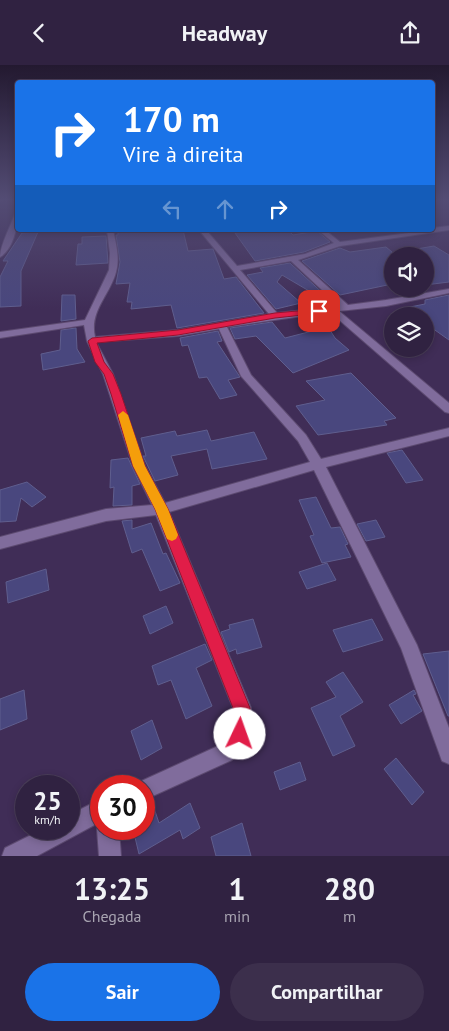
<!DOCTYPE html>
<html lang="pt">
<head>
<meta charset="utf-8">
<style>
	:root { --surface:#302241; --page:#3c2f4c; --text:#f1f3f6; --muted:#a8a4b1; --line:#4b3f5a; --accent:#1a73e8 }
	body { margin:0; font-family:"PT Sans",sans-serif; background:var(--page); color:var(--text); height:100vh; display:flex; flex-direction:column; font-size:19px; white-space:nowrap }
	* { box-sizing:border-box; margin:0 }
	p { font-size:16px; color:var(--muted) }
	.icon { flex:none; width:28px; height:28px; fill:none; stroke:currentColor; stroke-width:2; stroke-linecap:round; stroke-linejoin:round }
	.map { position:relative; height:791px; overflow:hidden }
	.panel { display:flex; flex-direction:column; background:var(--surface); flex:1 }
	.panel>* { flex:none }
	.banner { position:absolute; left:15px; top:15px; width:420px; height:152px; border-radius:5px; box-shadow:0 2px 8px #0003,0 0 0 1px var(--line); background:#1a73e8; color:#fff; overflow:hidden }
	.fabs { position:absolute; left:384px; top:182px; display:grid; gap:10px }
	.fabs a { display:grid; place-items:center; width:50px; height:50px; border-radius:50%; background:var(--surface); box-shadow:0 2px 8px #0003,0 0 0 1px var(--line); font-size:25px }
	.speed { position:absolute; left:15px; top:710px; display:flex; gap:10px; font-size:25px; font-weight:700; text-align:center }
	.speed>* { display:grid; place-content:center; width:65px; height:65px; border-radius:50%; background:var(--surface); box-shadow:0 2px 8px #0003,0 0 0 1px var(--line); line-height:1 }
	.speed small { font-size:12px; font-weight:400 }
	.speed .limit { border:8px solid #d22; background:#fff; color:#111 }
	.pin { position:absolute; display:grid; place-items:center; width:42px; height:42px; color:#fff; margin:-21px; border-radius:10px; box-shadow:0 2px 8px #0006 }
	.me { position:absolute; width:55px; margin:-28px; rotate:3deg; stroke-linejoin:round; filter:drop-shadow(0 0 4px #0008) }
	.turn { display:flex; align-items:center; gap:18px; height:105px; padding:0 25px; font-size:22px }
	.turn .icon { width:65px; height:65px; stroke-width:2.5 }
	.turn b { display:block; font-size:35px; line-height:42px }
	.lanes { display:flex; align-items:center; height:48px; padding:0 25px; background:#0003; justify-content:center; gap:25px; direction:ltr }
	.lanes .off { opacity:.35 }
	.eta { display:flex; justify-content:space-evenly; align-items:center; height:85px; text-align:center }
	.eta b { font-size:30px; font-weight:700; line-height:35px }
	.button { display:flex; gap:10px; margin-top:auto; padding:10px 25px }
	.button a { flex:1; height:58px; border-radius:30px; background:var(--accent); color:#fff; font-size:20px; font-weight:700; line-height:58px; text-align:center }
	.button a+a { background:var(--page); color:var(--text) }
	header { display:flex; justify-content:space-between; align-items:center; height:65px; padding:0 25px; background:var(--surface); font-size:22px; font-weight:700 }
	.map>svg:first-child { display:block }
	.building { fill:#49477e; stroke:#5f5e8e }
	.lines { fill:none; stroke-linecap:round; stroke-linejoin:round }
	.minor-casing { stroke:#5c4a70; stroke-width:2 }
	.minor { fill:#806c9c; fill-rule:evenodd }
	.route { fill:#e11d48; stroke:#92132f }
	.slow { fill:#f59e0b }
</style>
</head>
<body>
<header><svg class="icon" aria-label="back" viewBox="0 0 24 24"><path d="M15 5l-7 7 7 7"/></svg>Headway<svg class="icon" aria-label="share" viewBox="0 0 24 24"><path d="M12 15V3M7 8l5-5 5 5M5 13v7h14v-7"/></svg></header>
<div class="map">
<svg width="449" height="791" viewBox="0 0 449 791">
	<rect width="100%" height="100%" fill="#402d57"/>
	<!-- building -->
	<path class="building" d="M 118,165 L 183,165 L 188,186 L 213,184 L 224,214 L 236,212 L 264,248 L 177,263 L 171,240 L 131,244 L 132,237 L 127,237 L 130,218 L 116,219 L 120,197 L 116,170 L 118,170 Z
		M 257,165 L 288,165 L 293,170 L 317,166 L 330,177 L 304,187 L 255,196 L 235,168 Z
		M 38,167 L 21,206 L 21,241 L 0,242 L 0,212 L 8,196 L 3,196 L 22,168 Z
		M 106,171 L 108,198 L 76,200 L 78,179 L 82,179 L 82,172 Z
		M 434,181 L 449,190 L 449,217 L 425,220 L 425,191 L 403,191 L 399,187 Z
		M 386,182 L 392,187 L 392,219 L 340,230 L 302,196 L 340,183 L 350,187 Z
		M 290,198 L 327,232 L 321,233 L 282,210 L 277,217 L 301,238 L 276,244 L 247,210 L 263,207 L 260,203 Z
		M 62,230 L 75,230 L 76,254 L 61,256 Z
		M 449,230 L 449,275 L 425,258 L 425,251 L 416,251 L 405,243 L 425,239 L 425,235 Z
		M 272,257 L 285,273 L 328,262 L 335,273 L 349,285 L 293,308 L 256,271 L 235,274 L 230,263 Z
		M 76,263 L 77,284 L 85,297 L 43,305 L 41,289 L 60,285 L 61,265 Z
		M 218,266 L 222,276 L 217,277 L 240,312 L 228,315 L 237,330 L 220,334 L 207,312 L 199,313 L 188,280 L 182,281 L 180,273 Z
		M 351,308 L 396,353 L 384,356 L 387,360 L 318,370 L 296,341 L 325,335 L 306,316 Z
		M 207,365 L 211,376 L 254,367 L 267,394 L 212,404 L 207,384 L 171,391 L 178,410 L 155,416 L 143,391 L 146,391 L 141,373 L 175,366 L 177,371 Z
		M 402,385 L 423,415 L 406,418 L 387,388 Z
		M 128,393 L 140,419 L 132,421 L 132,440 L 113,441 L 114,422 L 110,423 L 111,395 Z
		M 27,417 L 46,432 L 32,442 L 21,433 L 16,456 L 0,457 L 0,425 Z
		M 316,432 L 331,463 L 340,462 L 348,479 L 345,480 L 351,492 L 322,498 L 310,471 L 314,470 L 299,435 Z
		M 132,455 L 132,464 L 151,458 L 163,489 L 166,488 L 180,518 L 160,526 L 142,484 L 132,488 L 122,456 Z
		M 376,455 L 385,472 L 366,476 L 357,459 Z
		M 327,498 L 336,515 L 307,524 L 299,507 Z
		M 46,504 L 49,525 L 8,538 L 6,517 Z
		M 166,541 L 173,558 L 150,569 L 143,551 Z
		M 253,554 L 262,582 L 237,589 L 236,584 L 229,587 L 221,567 L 230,564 L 229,560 Z
		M 372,554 L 383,575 L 343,587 L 333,565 Z
		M 205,579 L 212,595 L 196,603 L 212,641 L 186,654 L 171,615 L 158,620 L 152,601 Z
		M 449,586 L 449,651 L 448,651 L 423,589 Z
		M 343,607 L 363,637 L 340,651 L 355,681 L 333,691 L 311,643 L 336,632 L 326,617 Z
		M 24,625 L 27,654 L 0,665 L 0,634 Z
		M 414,625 L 416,629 L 413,630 L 422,646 L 401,659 L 389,640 Z
		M 152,655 L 162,683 L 141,695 L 131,666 Z
		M 396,693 L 424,727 L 412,740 L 384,704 Z
		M 300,697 L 306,715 L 280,725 L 274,707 Z
		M 151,734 L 159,758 L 190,738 L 200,763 L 183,774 L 180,765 L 139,789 L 133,764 L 144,764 L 144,737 Z
		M 242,758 L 251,791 L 216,791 L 211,772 Z"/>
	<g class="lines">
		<defs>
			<path id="minor" d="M 0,134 L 5,134 L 0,136 Z
				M 18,146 C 18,161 13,185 0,192 C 0,180 11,161 15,148 Z
				M 449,161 L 449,165 L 340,181 L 298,195 L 348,240 L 386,235 L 449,224 L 449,228 L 386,241 L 339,246 L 449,338 L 449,348 L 445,347 L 330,247 L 227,262 L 251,310 L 306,370 L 321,394 L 449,363 L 449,371 L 326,402 L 417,580 L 449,663 L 449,699 L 442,696 L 401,583 L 314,405 L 169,447 L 251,643 L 250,669 L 247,676 L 232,695 L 144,735 L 144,721 L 135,721 L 137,718 L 218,681 L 231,665 L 233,643 L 156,450 L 106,456 L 0,484 L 0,472 L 106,444 L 152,440 L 133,401 L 103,309 L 87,276 L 84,260 L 0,273 L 0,267 L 85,255 L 109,205 L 110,188 L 107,165 L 113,165 C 116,179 120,193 116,207 C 110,230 89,246 95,272 L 178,265 L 269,249 L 199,165 L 206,165 L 237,201 L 305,189 L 334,178 L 318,165 L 325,165 L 340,177 L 432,165 L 432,163 ZM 291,196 L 339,241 L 277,248 L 240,205 ZM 219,264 L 241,311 L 298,376 L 310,397 L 165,438 L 145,401 L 113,309 L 96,277 L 178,271 Z
				M 101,734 L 101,764 L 119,764 L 121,791 L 99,791 L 97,764 L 100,757 L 37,791 L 2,791 L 5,783 L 43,764 L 69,764 L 69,750 Z"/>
		</defs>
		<!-- minor casing -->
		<use href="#minor" class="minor-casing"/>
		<!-- minor -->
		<use href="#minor" class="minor"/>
	</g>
	<!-- sky -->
	<linearGradient id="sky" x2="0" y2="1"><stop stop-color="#231930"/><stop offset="0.55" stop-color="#534c74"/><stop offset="1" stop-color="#534c74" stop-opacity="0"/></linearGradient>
	<rect width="449" height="244" fill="url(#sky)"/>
	<!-- route -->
	<path class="route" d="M 319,244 L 323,246 L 322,248 L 275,253 L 178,270 L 97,278 L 104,297 L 113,309 L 121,329 L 145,401 L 168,444 L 250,643 L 249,669 L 246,676 L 240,678 L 234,676 L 231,669 L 233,643 L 155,444 L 133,401 L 111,329 L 104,309 L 95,297 L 88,276 L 92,273 L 178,265 L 275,248 Z"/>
	<!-- slow -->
	<path class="slow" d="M 123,346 L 128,350 L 145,401 L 168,444 L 178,470 L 176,474 L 172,476 L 167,474 L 155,444 L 133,401 L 118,350 Z"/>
</svg>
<div class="fabs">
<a><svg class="icon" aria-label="sound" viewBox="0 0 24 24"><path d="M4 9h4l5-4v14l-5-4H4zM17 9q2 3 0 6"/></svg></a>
<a><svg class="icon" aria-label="layers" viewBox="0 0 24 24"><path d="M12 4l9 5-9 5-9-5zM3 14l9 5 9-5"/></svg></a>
</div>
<div class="speed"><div>25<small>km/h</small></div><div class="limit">30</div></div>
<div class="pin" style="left:319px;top:246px;background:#d93025"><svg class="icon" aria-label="arrive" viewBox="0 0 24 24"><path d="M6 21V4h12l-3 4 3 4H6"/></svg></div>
<svg class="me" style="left:240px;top:669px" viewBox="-20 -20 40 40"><circle r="19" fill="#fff"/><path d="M0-13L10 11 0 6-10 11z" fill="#e11d48"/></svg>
<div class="banner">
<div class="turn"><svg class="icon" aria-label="right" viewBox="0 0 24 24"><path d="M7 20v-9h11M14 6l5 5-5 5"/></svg><div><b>170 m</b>Vire à direita</div></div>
<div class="lanes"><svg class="icon off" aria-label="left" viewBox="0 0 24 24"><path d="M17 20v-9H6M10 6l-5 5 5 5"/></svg><svg class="icon off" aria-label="ahead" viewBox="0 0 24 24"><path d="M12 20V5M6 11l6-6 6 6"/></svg><svg class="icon" aria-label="right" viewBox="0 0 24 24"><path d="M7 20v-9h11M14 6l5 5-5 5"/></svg></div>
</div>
</div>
<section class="panel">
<div class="eta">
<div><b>13:25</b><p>Chegada</p></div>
<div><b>1</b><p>min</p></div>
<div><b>280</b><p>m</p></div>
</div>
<div class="button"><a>Sair</a><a>Compartilhar</a></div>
</section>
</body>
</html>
